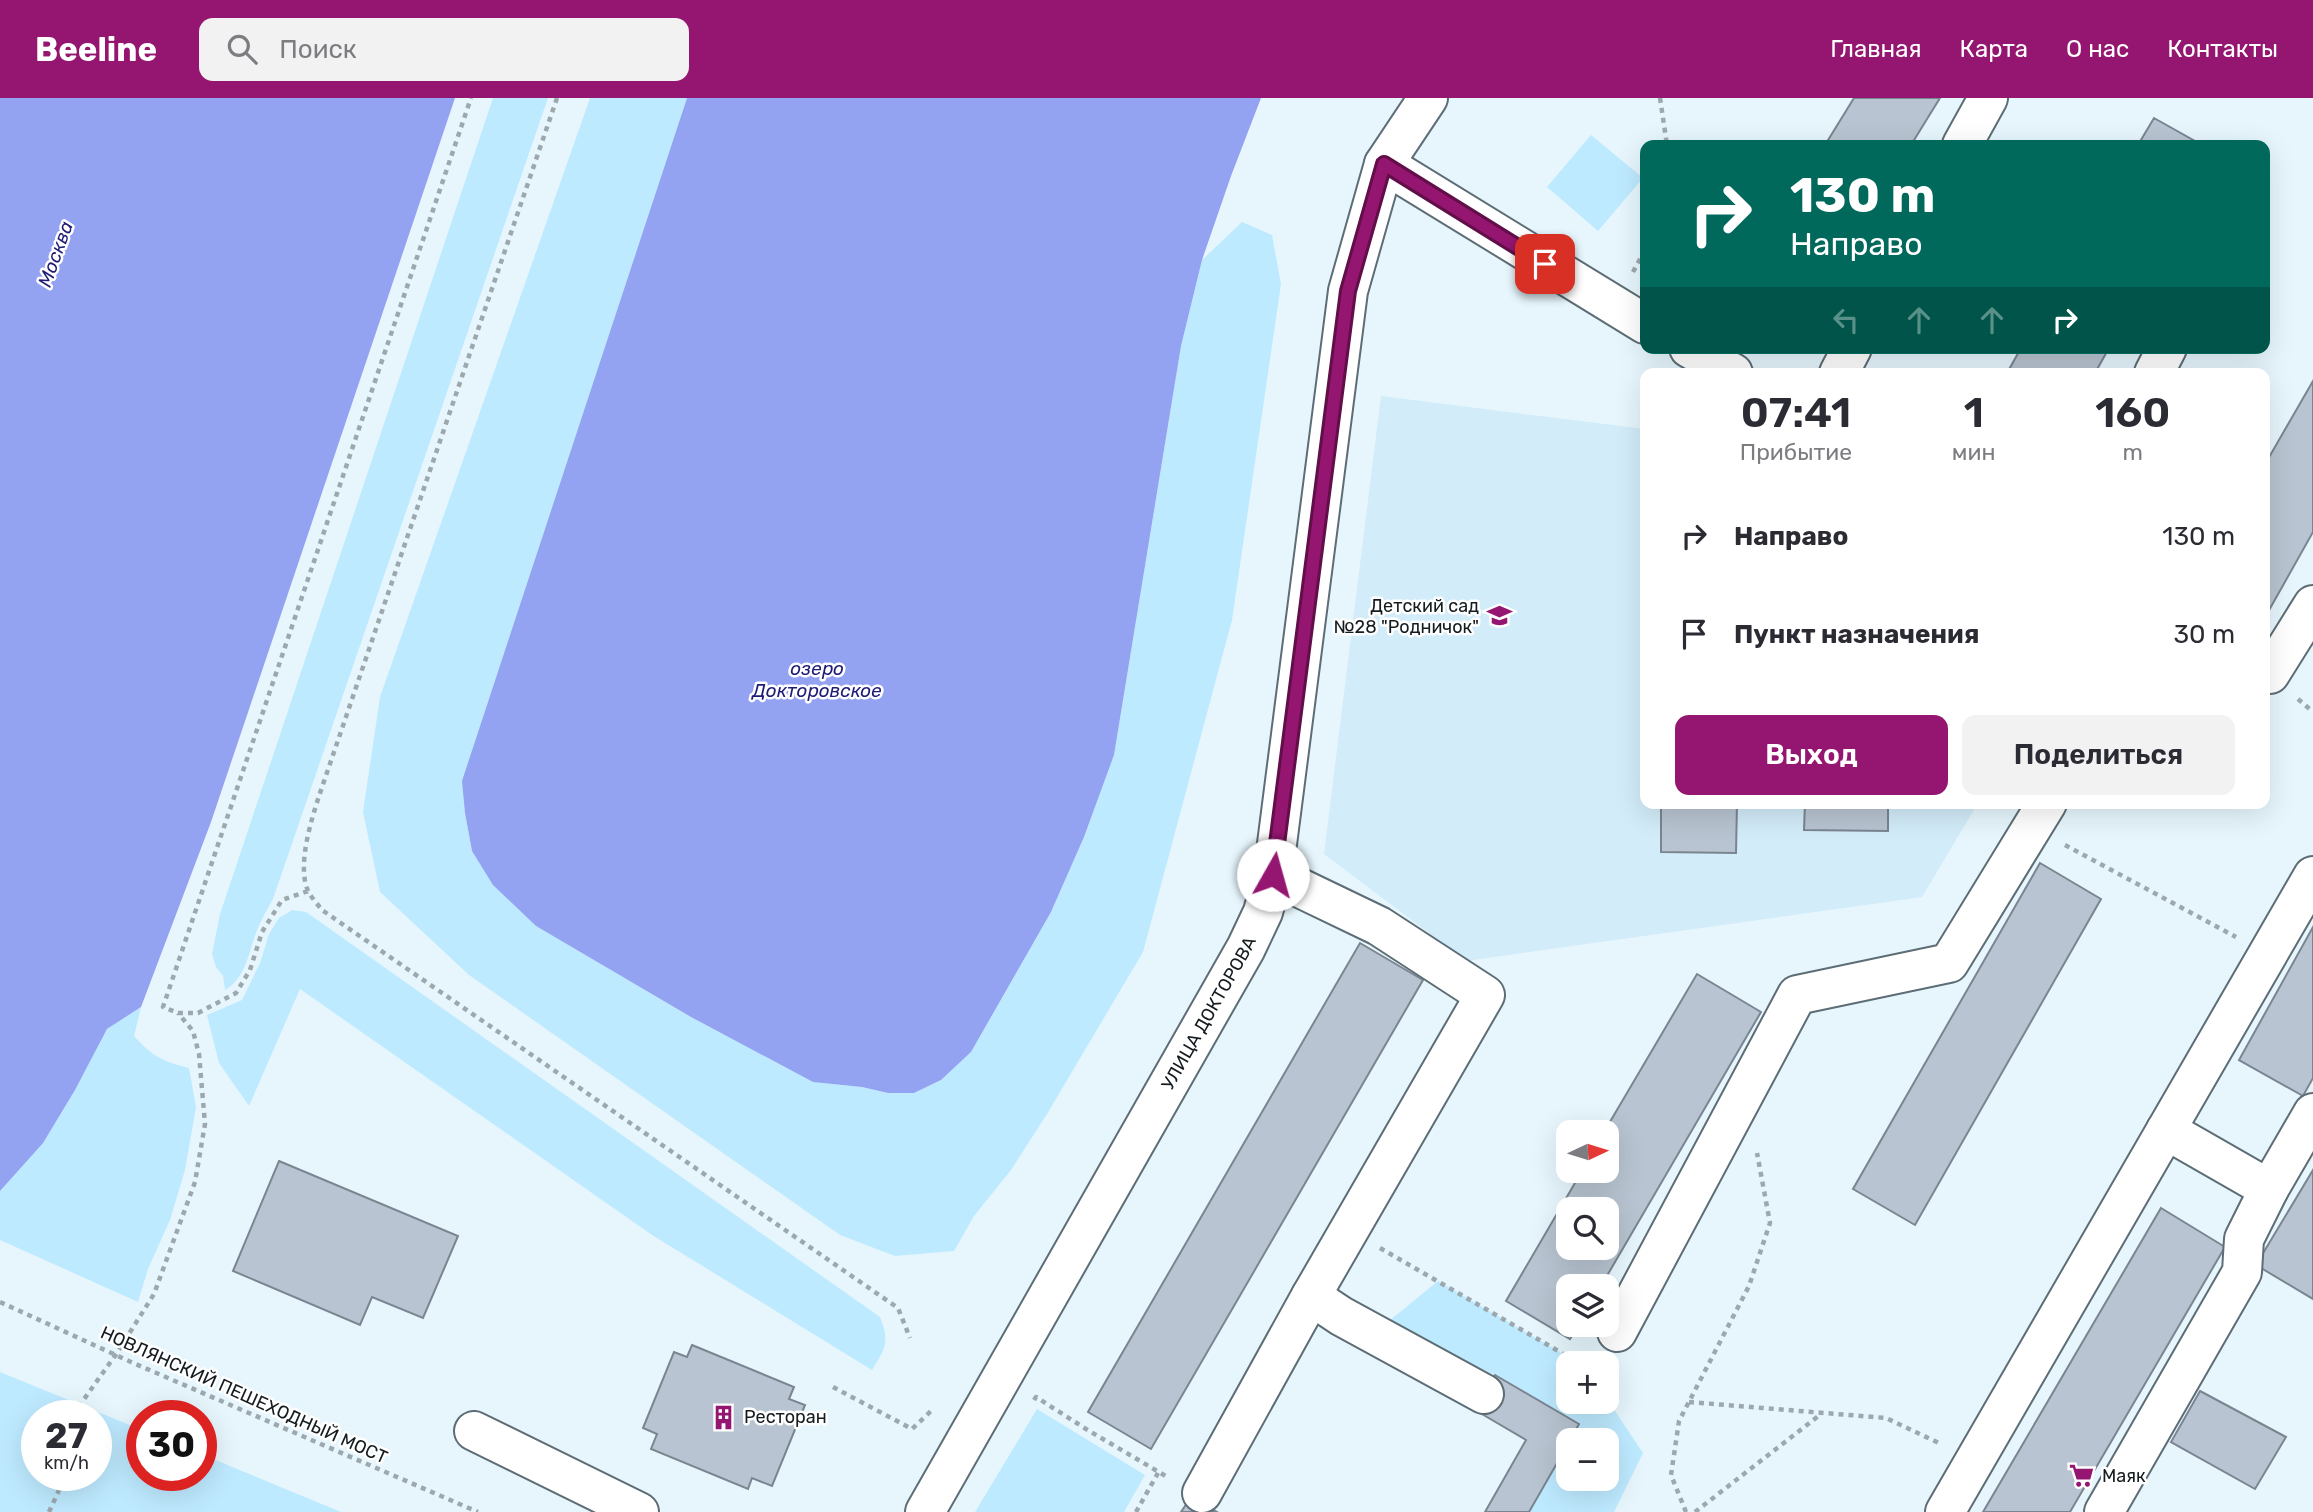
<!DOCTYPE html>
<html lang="ru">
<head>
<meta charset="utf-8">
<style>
	:root { --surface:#fff; --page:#f2f2f3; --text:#2b2b33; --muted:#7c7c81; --accent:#951670 }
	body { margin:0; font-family:Rubik,sans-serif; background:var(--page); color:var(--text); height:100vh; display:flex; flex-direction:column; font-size:26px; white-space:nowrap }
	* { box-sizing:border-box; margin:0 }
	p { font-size:23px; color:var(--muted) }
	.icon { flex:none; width:38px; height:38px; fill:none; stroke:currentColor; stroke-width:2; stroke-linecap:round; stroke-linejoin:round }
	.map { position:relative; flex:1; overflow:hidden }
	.panel { position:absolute; left:1640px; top:270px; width:630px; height:441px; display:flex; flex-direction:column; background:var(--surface); border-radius:14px; box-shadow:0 7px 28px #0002 }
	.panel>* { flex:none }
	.guide { position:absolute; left:1640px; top:42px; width:630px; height:214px; border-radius:14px; box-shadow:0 7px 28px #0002; background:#00695c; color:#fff; overflow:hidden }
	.needle { width:46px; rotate:86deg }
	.buttons { position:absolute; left:1556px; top:1022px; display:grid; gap:14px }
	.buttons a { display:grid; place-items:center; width:63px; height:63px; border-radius:14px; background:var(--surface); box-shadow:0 7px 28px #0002; font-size:35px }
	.speed { position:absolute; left:21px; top:1302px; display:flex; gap:14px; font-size:35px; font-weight:700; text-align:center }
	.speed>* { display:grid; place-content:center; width:91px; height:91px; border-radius:50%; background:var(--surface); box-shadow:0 7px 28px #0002; line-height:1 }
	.speed small { font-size:18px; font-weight:400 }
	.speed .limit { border:10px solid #d22; background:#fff; color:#111 }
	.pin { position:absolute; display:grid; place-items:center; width:60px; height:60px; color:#fff; margin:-30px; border-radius:14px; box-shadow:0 4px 10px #0006 }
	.me { position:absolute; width:77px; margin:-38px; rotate:7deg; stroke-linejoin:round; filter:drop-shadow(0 0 5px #0008) }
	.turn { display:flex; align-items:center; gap:24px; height:147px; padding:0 35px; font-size:32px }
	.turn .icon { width:91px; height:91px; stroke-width:2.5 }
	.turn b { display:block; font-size:49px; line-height:60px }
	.lanes { display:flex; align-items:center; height:66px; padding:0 35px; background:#0003; justify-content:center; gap:35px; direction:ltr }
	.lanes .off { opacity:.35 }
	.eta { display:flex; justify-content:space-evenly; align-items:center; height:119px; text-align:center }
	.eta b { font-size:42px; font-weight:600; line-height:49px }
	.action { display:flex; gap:14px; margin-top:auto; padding:14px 35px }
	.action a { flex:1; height:80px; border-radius:14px; background:var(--accent); color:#fff; font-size:28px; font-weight:600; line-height:80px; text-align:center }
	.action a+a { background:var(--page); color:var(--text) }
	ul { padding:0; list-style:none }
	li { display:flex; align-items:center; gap:21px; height:98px; padding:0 35px }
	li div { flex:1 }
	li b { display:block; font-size:26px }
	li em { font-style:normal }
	header { display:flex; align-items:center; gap:42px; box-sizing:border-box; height:98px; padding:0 35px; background:var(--accent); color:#fff }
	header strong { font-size:33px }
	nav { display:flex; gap:38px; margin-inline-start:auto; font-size:24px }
	.search { width:490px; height:63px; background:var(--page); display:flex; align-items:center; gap:18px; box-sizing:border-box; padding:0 24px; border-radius:14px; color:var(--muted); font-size:26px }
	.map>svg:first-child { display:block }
	.built { fill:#d2ecf9 }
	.green { fill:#beeaff; fill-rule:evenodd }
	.water { fill:#93a2f1 }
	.building { fill:#b8c4d1; stroke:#7a8591; stroke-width:2; fill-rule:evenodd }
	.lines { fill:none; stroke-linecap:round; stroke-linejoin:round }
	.minor-casing { stroke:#5d6d75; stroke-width:42 }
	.path { stroke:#9ca8ae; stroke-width:4.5; stroke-dasharray:5 5; stroke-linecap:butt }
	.minor { stroke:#fff; stroke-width:38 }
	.path-bridge { stroke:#9ca8ae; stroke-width:4.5; stroke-dasharray:5 5; stroke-linecap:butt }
	.route-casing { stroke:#610e49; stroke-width:18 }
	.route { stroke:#951670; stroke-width:12 }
	.labels { text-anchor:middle; stroke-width:5; stroke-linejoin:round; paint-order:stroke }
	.poi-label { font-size:18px; fill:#151c1f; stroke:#fff; text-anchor:start }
	.street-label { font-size:18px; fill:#151c1f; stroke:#fff }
	.water-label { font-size:19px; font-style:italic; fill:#1f1c76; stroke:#fff }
</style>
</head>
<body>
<header>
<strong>Beeline</strong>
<div class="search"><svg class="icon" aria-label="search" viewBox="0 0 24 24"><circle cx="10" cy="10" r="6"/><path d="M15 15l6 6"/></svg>Поиск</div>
<nav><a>Главная</a><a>Карта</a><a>О нас</a><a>Контакты</a></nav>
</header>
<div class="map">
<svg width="2313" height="1414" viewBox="0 0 2313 1414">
	<rect width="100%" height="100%" fill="#e7f6fd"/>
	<!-- built -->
	<path class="built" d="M 1381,298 L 1645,331 L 1645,705 L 1978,705 L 1922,799 L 1466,863 L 1324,756 Z"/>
	<!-- green -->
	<path class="green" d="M 493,0 L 548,0 L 273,801 C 268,810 262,820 258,830 C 249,851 247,880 225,892 L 223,878 L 216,869 L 212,856 L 220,816 Z
		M 590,0 L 687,0 L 463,683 L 465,715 L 472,753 L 536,828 L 691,919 L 813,984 L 862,989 L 888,995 L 914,995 L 941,982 L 971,954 L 1051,814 L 1084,739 L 1114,657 L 1181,248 L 1202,162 L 1242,124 L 1272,137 L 1281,186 L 1232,522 L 1143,854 L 1047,1016 L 1011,1072 L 974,1118 L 954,1153 L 895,1158 L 840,1137 L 469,877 L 380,794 L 363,714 L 380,599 Z
		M 1591,37 L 1643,80 L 1598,133 L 1547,89 Z
		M 292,812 L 306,814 L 880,1219 C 890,1244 885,1251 872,1272 L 652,1137 L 300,891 L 249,1008 L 219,965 L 207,917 L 242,902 L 260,865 L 269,836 L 279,820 Z
		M 141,909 L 134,938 C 153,959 162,963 189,970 L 196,1009 L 185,1072 L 170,1122 L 148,1171 L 138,1204 L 0,1142 L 0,1093 L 43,1044 L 75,992 L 107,931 Z
		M 1438,1183 L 1579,1265 L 1568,1265 L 1568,1304 L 1606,1304 L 1607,1301 L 1643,1355 L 1614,1414 L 1529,1414 L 1568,1346 L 1568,1381 L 1606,1381 L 1606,1342 L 1570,1342 L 1579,1326 L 1495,1277 L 1447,1255 L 1389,1223 Z
		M 0,1274 L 142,1332 L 142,1377 L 201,1377 L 201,1356 L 341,1414 L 0,1414 ZM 37,1318 L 96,1318 L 96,1377 L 37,1377 Z
		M 1037,1311 L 1145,1377 L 1124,1414 L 975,1414 Z"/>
	<!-- water -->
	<path class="water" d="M 0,0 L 455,0 L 211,724 L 141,909 L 107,931 L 75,992 L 43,1045 L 0,1093 Z
		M 687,0 L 1261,0 L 1231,78 L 1202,162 L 1181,248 L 1114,657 L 1084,739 L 1051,814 L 971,954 L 941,982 L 914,995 L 888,995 L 862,989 L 813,984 L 691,919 L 536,828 L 493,787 L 472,753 L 465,715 L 462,683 Z"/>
	<!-- building -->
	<path class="building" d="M 1854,0 L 1940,0 L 1911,47 L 1825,47 Z
		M 2154,20 L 2202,47 L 2138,47 Z
		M 2021,250 L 2109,250 L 2095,275 L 2007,275 Z
		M 2313,283 L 2313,434 L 2268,514 L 2264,513 L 2264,368 Z
		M 1661,705 L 1737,705 L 1736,755 L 1661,754 Z
		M 1805,705 L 1888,705 L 1888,733 L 1804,732 Z
		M 2040,765 L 2101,801 L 1915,1127 L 1853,1091 Z
		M 2313,829 L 2313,980 L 2303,998 L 2239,962 Z
		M 1360,845 L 1423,882 L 1151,1351 L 1088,1314 Z
		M 1697,876 L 1761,914 L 1601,1188 L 1568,1188 L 1568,1227 L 1578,1227 L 1570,1241 L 1506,1203 L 1582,1073 L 1606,1073 L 1606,1034 L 1604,1034 ZM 1568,1111 L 1606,1111 L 1606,1150 L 1568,1150 Z
		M 279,1063 L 458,1138 L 423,1220 L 372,1199 L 360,1227 L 233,1173 Z
		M 2313,1072 L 2313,1201 L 2256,1167 Z
		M 2161,1110 L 2225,1149 L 2070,1414 L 1983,1414 Z
		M 692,1247 L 794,1289 L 789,1301 L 805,1307 L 772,1388 L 752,1380 L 748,1391 L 651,1351 L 657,1336 L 643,1330 L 674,1254 L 687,1259 Z
		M 1495,1277 L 1579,1326 L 1570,1342 L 1568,1342 L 1568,1346 L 1529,1414 L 1485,1414 L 1526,1342 L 1475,1312 Z
		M 2200,1293 L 2286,1339 L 2255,1391 L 2171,1344 Z
		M 1191,1399 L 1217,1414 L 1181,1414 Z"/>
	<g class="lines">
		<defs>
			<g id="minor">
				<path d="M 1962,47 L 1988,0"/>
				<path d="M 1384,66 L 1645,226"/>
				<path d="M 1689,250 L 1733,275"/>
				<path d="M 1839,275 L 1852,250"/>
				<path d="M 2154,275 L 2167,250"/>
				<path d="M 2264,573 L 2270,576 L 2313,507"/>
				<path d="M 2166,1032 L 2269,1091 L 2313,1015"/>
				<path d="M 1311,1198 L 1341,1218 L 1484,1296"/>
				<path d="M 1617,1234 L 1797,897 L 1949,865 L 2047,705"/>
				<path d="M 474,1333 L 639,1414"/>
				<path d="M 1202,1395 L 1311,1198 L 1485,897 L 1379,828 L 1273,777"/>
				<path id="s1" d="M 925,1414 L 1246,850 L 1263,814 L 1273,777 L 1348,193 L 1384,66 L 1428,0"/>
				<path d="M 1945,1414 L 2313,778"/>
				<path d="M 2104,1414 L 2242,1174 L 2244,1141 L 2269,1091"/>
			</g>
		</defs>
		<!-- minor casing -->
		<use href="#minor" class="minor-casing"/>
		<!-- path -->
		<path class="path" d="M 557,0 L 319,698 C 311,723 296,770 309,795 C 313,801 318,807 322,812 L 898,1210 L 910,1240
			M 1660,0 L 1667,47
			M 1633,174 L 1645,152
			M 2298,601 L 2313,614
			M 2065,747 L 2236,839
			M 308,793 L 282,802 L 262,834 L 250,872 L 236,895 L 198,915 L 178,915 L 163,909 L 471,0
			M 1380,1150 L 1579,1265
			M 833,1289 L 912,1331 L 931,1313
			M 1034,1302 L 1036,1299 L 1086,1331 L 1169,1380
			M 1689,1304 L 1886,1320 L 1941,1346
			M 75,1318 L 77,1311 L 117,1255 L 154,1196 L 195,1084 L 205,1026 L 199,956 L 193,933 L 178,915
			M 49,1414 L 59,1392 L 63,1377
			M 1136,1414 L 1158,1375
			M 1686,1414 L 1671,1377 L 1679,1323 L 1749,1188 L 1770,1125 L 1757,1055
			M 1695,1414 L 1821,1316"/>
		<!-- minor -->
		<use href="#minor" class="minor"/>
		<!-- path-bridge -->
		<path class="path-bridge" d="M 0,1204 L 131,1264 L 478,1414"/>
	</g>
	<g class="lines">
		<defs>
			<path id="route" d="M 1273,777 L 1348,193 L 1384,66 L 1545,166"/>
		</defs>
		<!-- route casing -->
		<use href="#route" class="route-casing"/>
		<!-- route -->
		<use href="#route" class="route"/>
	</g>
	<!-- icons -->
	<defs>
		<symbol id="school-bare" viewBox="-9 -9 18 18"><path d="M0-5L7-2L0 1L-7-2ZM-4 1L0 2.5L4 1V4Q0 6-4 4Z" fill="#951670" stroke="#fff" stroke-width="2.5" paint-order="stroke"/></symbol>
		<symbol id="building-bare" viewBox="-9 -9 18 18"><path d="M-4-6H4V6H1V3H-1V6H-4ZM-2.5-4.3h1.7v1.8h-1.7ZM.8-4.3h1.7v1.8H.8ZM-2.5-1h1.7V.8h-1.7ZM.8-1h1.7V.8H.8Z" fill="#951670" stroke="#fff" stroke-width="2.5" paint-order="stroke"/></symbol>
		<symbol id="supermarket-bare" viewBox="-9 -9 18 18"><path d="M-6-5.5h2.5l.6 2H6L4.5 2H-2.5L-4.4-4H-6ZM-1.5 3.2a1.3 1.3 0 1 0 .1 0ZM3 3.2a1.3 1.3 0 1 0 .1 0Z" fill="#951670" stroke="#fff" stroke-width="2.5" paint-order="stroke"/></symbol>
	</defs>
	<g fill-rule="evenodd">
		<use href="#school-bare" x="1482" y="500" width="35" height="35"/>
		<use href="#building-bare" x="706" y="1302" width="35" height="35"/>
		<use href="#supermarket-bare" x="2064" y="1360" width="35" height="35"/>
	</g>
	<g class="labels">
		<!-- poi labels -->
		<g class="poi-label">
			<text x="1479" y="514" text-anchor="end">Детский сад<tspan x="1479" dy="21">№28 "Родничок"</tspan></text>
			<text x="744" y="1325">Ресторан</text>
			<text x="2102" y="1384">Маяк</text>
		</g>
		<!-- street labels -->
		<g class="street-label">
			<text dy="6" stroke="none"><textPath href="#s1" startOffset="574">УЛИЦА ДОКТОРОВА</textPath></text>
			<text transform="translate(244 1297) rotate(24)" y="6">НОВЛЯНСКИЙ ПЕШЕХОДНЫЙ МОСТ</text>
		</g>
		<!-- water labels -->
		<g class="water-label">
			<text transform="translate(55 156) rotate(-70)" y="7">Москва</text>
			<text x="817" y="577">озеро<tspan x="817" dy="22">Докторовское</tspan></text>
		</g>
	</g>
</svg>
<div class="buttons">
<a><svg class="needle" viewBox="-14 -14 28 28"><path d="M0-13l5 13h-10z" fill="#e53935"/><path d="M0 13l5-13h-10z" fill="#7c7c81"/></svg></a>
<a><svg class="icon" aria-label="search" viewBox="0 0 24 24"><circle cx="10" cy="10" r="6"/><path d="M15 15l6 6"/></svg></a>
<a><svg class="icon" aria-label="layers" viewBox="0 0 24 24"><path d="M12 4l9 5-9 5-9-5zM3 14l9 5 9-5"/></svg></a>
<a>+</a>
<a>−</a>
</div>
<div class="speed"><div>27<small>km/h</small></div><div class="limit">30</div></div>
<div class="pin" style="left:1545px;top:166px;background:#d93025"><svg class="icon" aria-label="arrive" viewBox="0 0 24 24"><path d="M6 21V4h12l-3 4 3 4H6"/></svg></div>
<svg class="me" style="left:1273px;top:777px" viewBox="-20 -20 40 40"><circle r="19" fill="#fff"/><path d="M0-13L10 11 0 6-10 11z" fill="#951670"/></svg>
<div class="guide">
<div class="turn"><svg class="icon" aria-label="right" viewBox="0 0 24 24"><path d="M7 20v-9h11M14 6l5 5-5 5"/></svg><div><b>130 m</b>Направо</div></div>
<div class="lanes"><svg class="icon off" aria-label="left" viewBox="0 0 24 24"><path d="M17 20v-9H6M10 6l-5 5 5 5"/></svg><svg class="icon off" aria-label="ahead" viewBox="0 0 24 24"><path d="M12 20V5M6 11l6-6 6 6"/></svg><svg class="icon off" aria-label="ahead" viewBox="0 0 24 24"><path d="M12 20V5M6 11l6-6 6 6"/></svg><svg class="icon" aria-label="right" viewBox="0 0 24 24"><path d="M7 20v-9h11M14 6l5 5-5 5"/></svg></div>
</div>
<section class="panel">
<div class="eta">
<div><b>07:41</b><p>Прибытие</p></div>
<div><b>1</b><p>мин</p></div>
<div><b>160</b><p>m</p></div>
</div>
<ul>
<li><svg class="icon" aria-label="right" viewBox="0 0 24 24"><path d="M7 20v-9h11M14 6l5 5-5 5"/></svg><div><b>Направо</b></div><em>130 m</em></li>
<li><svg class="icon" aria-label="arrive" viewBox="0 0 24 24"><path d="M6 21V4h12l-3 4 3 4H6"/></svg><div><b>Пункт назначения</b></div><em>30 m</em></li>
</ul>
<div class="action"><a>Выход</a><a>Поделиться</a></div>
</section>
</div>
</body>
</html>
